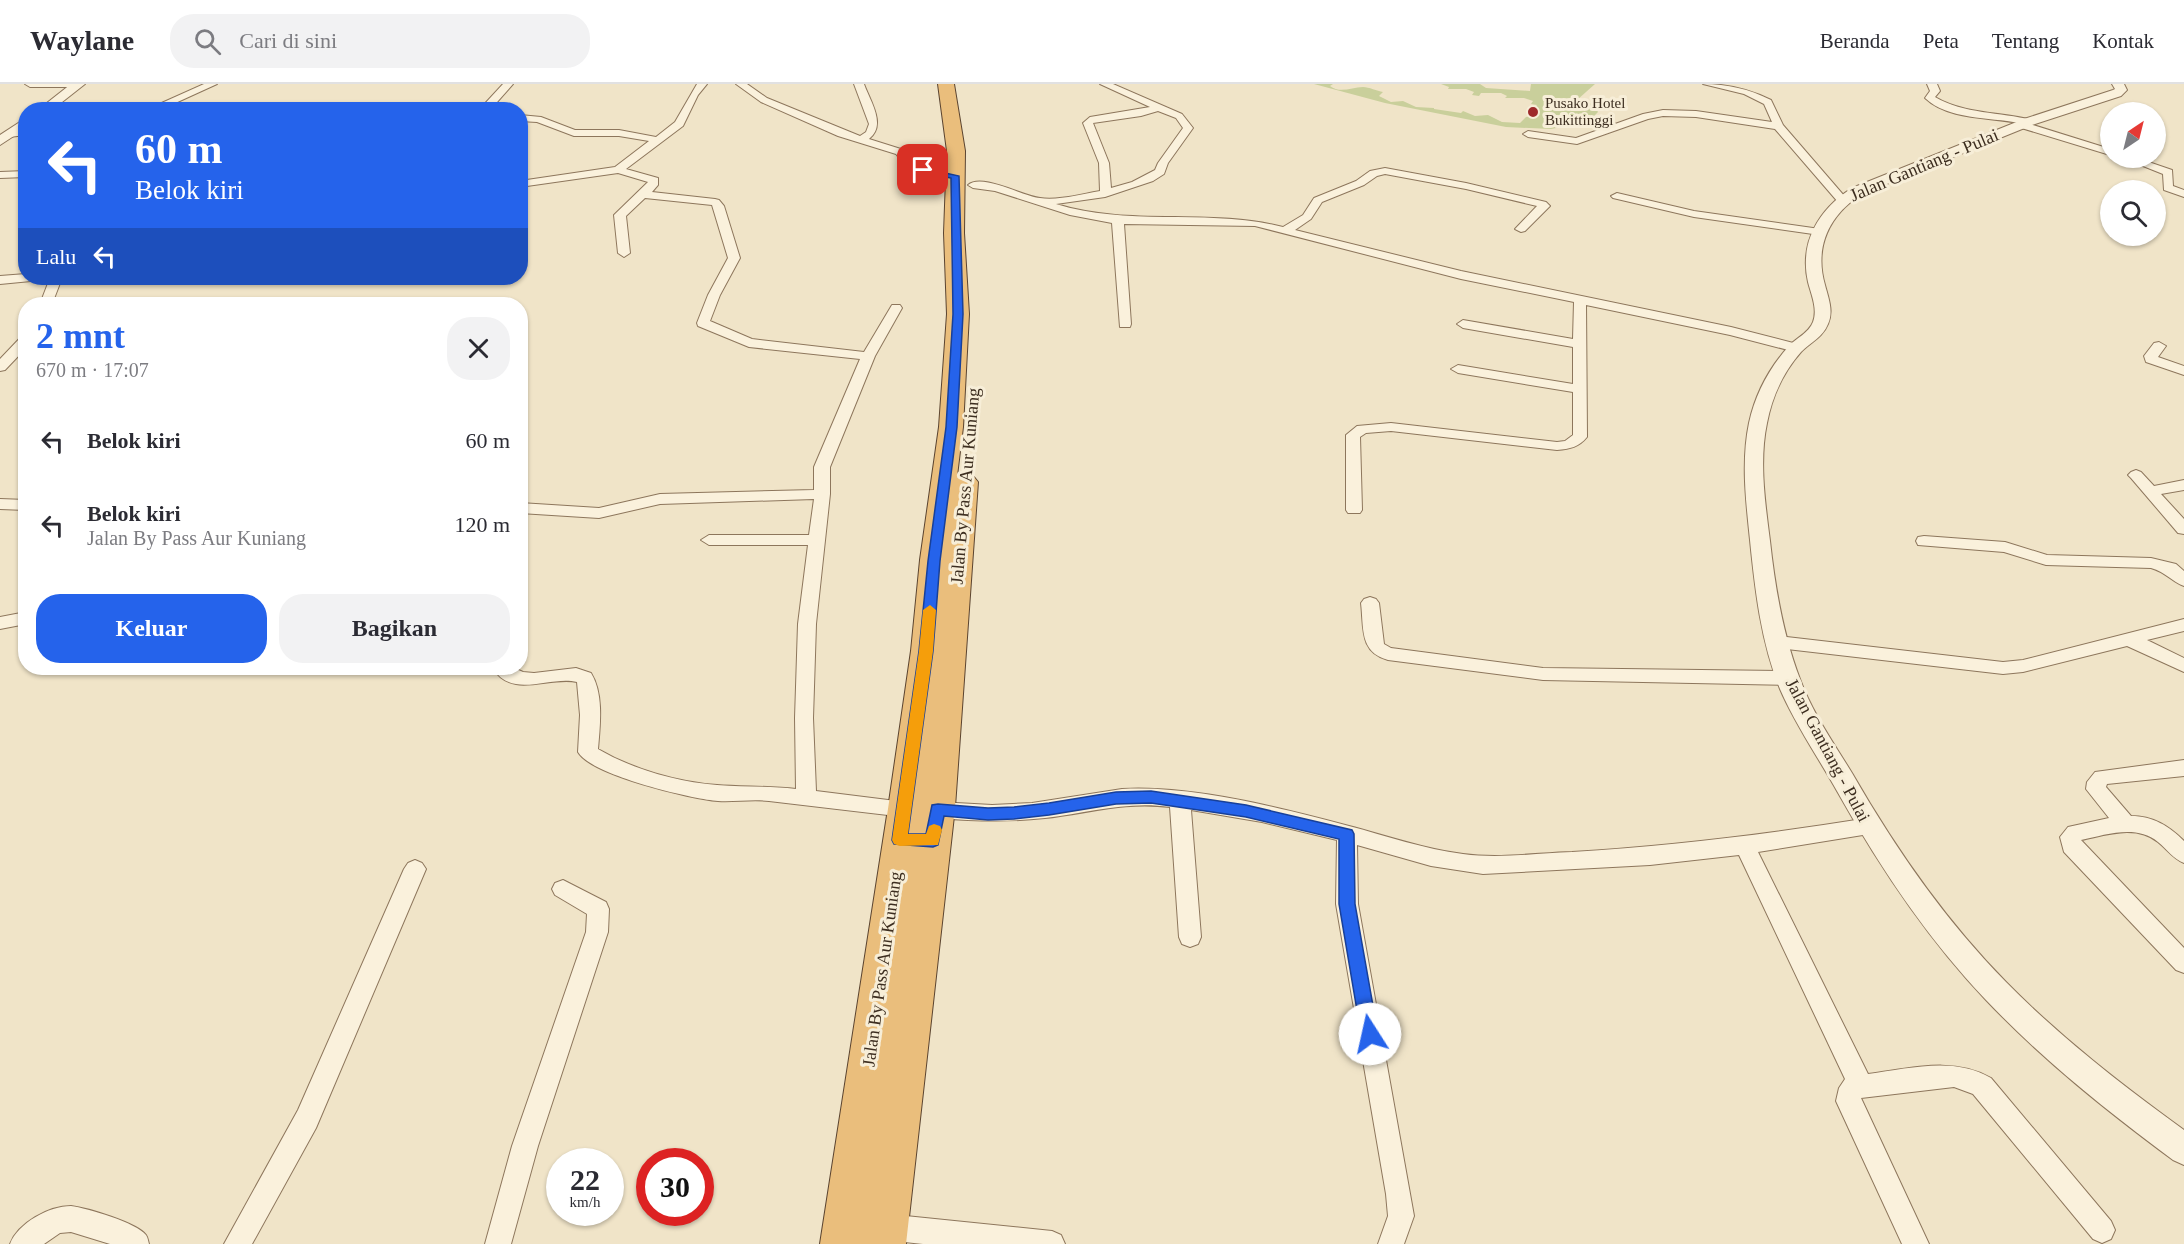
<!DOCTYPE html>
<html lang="id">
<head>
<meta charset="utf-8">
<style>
	:root { --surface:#fff; --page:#f2f2f3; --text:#2b2b33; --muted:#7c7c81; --line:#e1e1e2; --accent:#2563eb }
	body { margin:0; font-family:Georgia,serif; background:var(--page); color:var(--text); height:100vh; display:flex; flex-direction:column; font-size:22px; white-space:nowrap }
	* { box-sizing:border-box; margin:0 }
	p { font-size:20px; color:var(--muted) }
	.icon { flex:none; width:33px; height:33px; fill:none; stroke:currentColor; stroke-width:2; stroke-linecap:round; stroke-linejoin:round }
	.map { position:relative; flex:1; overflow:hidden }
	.drawer { position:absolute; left:18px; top:213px; width:510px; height:378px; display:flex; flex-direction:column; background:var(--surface); border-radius:24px; box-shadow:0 2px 4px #0004 }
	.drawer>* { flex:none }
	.top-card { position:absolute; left:18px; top:18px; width:510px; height:183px; border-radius:24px; box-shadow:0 2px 4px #0004; background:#2563eb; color:#fff; overflow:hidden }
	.needle { width:39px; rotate:35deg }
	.buttons { position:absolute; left:2100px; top:18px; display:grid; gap:12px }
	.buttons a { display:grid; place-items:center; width:66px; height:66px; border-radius:50%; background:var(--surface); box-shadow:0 2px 4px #0004; font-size:30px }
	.speed { position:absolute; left:546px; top:1064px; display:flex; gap:12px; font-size:30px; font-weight:700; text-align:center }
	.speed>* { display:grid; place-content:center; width:78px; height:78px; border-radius:50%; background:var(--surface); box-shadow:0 2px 4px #0004; line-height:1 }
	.speed small { font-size:15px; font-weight:400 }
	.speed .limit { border:9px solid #d22; background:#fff; color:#111 }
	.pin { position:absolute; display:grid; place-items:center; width:51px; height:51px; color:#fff; margin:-26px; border-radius:12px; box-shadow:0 3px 9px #0006 }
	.me { position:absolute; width:66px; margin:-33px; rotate:350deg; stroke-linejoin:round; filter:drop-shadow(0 0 4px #0008) }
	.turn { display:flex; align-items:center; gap:21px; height:126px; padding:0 18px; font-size:27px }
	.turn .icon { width:78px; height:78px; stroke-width:2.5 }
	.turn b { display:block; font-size:42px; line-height:51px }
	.then { display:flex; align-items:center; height:57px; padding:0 18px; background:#0003; gap:12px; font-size:22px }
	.round { display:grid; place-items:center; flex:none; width:63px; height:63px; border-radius:24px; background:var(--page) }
	.summary { display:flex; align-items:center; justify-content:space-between; height:102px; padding:0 18px }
	h1 { font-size:36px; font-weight:600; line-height:45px; color:var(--accent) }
	.cta { display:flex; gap:12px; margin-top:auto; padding:12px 18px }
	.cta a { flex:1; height:69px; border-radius:24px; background:var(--accent); color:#fff; font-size:24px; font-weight:600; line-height:69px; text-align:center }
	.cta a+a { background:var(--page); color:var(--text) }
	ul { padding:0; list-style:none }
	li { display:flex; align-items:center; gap:18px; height:84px; padding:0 18px }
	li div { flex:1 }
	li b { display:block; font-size:22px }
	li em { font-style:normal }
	header { display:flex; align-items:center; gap:36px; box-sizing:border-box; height:84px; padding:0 30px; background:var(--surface); border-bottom:2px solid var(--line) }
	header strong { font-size:28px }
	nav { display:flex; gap:33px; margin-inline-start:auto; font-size:21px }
	.search { width:420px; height:54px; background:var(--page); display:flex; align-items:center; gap:15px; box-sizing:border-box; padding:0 21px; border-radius:24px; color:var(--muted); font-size:22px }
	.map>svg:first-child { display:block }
	.green { fill:#c9cf9b }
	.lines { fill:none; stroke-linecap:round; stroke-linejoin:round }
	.minor-casing { stroke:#8d765c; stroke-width:2 }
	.tertiary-casing { stroke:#8d765c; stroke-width:2 }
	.trunk-casing { stroke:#5b4430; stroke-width:2 }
	.minor { fill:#faf1dc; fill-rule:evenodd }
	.tertiary { fill:#faf1dc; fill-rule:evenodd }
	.trunk { fill:#eabe7c; fill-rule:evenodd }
	.route { fill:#2563eb; stroke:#184099; stroke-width:1.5 }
	.slow { fill:#f59e0b }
	.poi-dot { fill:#9e2a2b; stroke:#f7eed8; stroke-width:2 }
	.labels { text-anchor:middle; stroke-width:6; stroke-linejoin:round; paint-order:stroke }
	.far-poi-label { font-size:15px; fill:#3d2e20; stroke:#f7eed8; text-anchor:start }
	.street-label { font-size:18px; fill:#3d2e20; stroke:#f7eed8 }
</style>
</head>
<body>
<header>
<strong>Waylane</strong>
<div class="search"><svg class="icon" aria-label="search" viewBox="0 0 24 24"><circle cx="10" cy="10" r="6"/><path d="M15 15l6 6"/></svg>Cari di sini</div>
<nav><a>Beranda</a><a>Peta</a><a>Tentang</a><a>Kontak</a></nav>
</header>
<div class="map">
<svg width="2184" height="1160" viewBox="0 0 2184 1160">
	<rect width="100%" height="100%" fill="#f0e4c8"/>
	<!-- green -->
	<path class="green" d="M 1314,0 L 1333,0 L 1330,2 C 1340,10 1352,3 1363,3 C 1369,3 1377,7 1383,8 L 1379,12 L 1391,18 L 1403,17 L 1416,23 L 1434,24 L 1434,25 L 1461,29 L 1463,27 L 1475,32 L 1488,31 L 1502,38 L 1520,39 L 1526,33 L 1535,31 L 1532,27 L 1537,21 L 1531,20 L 1533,17 L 1524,14 L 1505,14 L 1507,12 L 1501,9 L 1481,9 L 1479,12 L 1472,11 L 1474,8 L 1466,5 L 1448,5 L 1449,3 L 1441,0 L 1480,0 L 1486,4 L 1530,7 L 1531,0 L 1595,0 L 1577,16 L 1593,20 L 1598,28 L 1591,35 L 1567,42 L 1551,45 L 1506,43 L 1385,19 Z"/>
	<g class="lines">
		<defs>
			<path id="minor" d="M 25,0 L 84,0 L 79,3 L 30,3 Z
				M 204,0 L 217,0 L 160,26 L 146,26 Z
				M 503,0 L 513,0 L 490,26 L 479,26 Z
				M 697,0 L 707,0 L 698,11 L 683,42 L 626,85 L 658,94 L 658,101 L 652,108 L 715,115 L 719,116 L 724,122 L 740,174 L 720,211 L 710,237 L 752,255 L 864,268 L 892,221 L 900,221 L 902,224 L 875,272 L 830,383 L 830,410 L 816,540 L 813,634 L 816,707 L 912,719 L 915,725 L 912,731 L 905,733 C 859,728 814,722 769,717 C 752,715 735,718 718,717 C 691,715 591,691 578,668 L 580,631 L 577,598 C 550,591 512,616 493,584 L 514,584 L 523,588 L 534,589 L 576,584 L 591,589 C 604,610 600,641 598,665 C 632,685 677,698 717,701 C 743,703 769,702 796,705 L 795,634 L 798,540 L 808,461 L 709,461 L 701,456 L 709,451 L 809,451 L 814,415 L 660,420 L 599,434 L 520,429 L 520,419 L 599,424 L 660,410 L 814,406 L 814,383 L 860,275 L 749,263 L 698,242 L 697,239 L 708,211 L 728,174 L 712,121 L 645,114 L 626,132 L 630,169 L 624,173 L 618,169 L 614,131 L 648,98 L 618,89 L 520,103 L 520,97 L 615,83 L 649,57 L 619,52 L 574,52 L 537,38 L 520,37 L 520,31 L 541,33 L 575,46 L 619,46 L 656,53 L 675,38 Z
				M 736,0 L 747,0 L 767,14 L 860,52 L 866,48 L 869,40 L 854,0 L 864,0 C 870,17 887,41 869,55 L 904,66 L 911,75 L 926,83 L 959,90 L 960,92 L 955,95 L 919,88 L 903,79 L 896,70 L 838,52 L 761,18 Z
				M 1100,0 L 1113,0 L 1182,30 L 1193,44 L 1168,79 L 1164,90 L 1153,97 L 1105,113 L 1056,120 C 1130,143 1209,124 1283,143 L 1303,131 L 1314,114 L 1356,97 L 1370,87 L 1385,84 L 1466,99 L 1546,118 L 1550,122 L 1525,147 L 1521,148 L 1515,145 L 1537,122 L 1466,105 L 1385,90 L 1377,92 L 1364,101 L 1322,118 L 1311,135 L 1295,146 L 1461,187 L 1731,243 L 1801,261 L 1803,264 L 1796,268 L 1730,251 L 1586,221 L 1587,353 C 1579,363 1570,365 1557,366 L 1391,347 L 1366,349 L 1360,353 L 1362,426 L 1360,429 L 1348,429 L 1346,426 L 1346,351 L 1357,342 L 1391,339 L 1557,358 L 1565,357 L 1573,351 L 1573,308 L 1458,289 L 1451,285 L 1458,281 L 1573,300 L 1573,263 L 1463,244 L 1457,240 L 1463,236 L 1573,255 L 1574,218 L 1461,195 L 1255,142 L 1124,140 L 1131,240 L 1130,243 L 1120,243 L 1112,139 L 1070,131 L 995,107 L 973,104 L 968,101 C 982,89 1022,112 1040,114 C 1057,117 1082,110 1100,107 L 1099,79 L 1083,39 L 1090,33 L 1150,23 ZM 1158,27 L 1176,34 L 1183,44 L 1158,79 L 1155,86 L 1132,98 L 1111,104 L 1109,79 L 1093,39 L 1141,32 Z
				M 1703,0 C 1728,0 1749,5 1771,16 L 1783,41 L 1846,114 L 1846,118 L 1838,118 L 1775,45 L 1696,33 L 1663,32 L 1648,35 L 1577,60 L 1528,53 L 1523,50 L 1528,47 L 1576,54 L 1643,30 L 1663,26 L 1696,27 L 1772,38 L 1764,20 L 1744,10 Z
				M 1927,0 L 1937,0 L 1940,7 L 1935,13 C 1964,30 2000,28 2032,36 L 2033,38 L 2030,40 L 2110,65 L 2110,71 L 2018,43 L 2019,39 C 1989,33 1948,36 1925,14 L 1930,7 Z
				M 26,45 L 26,51 L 9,53 L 4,50 L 9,47 Z
				M 2123,74 L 2137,74 L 2172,86 L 2173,102 L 2184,106 L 2184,113 L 2164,106 L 2163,90 Z
				M 26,87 L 26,93 L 0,94 L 0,88 Z
				M 1617,109 L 1694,127 L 1820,145 L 1826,148 L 1820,151 L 1694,133 L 1613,114 L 1611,112 Z
				M 26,190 L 26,194 L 33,194 L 31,197 L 0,200 L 0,192 Z
				M 50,194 L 62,194 L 52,220 L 40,220 Z
				M 26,252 L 26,264 L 5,286 L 0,287 L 0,275 L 21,253 Z
				M 2159,258 L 2166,262 L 2158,273 L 2184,282 L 2184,291 L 2146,278 L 2144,272 L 2154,259 Z
				M 2136,386 L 2141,388 L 2154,402 L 2184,396 L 2184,406 L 2161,410 L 2184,435 L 2184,450 L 2178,449 L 2131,394 L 2128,391 L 2131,388 Z
				M 0,415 L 26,416 L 26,426 L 0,425 Z
				M 1924,452 L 2005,458 L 2047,471 L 2151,474 L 2176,480 L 2184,487 L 2184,502 C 2172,498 2166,488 2151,484 L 2046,481 L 2004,468 L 1918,461 L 1916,457 L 1918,453 Z
				M 1370,513 L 1376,515 L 1379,519 L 1384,560 L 1391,564 L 1543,584 L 1788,587 L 1794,589 L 1797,594 L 1794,599 L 1788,601 L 1543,596 L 1388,576 C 1359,568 1364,544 1361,519 L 1364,515 Z
				M 26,528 L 26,540 L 0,545 L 0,533 Z
				M 2184,535 L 2184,547 L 2147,556 L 2184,574 L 2184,588 L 2127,562 L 2023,588 L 2003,590 L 1778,564 L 1772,562 L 1769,558 L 1772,554 L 1778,552 L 2003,578 L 2023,576 Z
				M 2184,676 L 2184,692 L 2107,700 L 2106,703 L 2131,732 C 2153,732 2169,742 2184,757 L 2184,779 C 2173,775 2167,765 2158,758 C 2136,740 2106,751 2081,756 L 2184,864 L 2184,889 L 2176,886 L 2064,768 L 2060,753 L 2068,743 L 2109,734 L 2086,705 L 2087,698 L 2095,688 Z
				M 1122,705 C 1192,701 1281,724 1349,742 C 1387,752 1424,765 1463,770 C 1499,775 1537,769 1572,768 C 1673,762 1769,750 1869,734 L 1876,736 L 1879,742 L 1876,748 L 1869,750 L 1758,768 L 1868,990 C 1909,985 1953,972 1991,994 L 2111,1137 L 2115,1146 L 2111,1155 L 2102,1159 L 2093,1155 L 1973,1010 L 1954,1003 L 1861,1014 L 1929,1160 L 1902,1160 L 1836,1017 L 1839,1004 L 1845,995 L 1739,771 L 1650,781 L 1483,790 L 1431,782 L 1357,761 L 1358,820 L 1414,1132 L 1404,1160 L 1378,1160 L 1388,1132 L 1386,1110 L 1336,820 L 1337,756 L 1262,738 L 1191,726 L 1201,853 L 1198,860 L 1190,863 L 1182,860 L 1179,853 L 1170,723 C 1125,717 1090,729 1045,734 C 1010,738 974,737 938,734 L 931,732 L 928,726 L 931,720 L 938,718 L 992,721 L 1032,719 Z
				M 415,776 L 422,779 L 426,785 L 316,1044 L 252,1160 L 224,1160 L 298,1026 L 404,785 L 408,779 Z
				M 563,796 L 606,818 L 609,825 L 608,848 L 538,1062 L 511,1160 L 485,1160 L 512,1062 L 586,848 L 587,830 L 555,811 L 552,805 L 555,799 Z
				M 71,1122 C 87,1124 137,1139 146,1151 C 148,1154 148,1157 149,1160 L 110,1160 L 71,1148 L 60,1149 L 44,1160 L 10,1160 C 18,1139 49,1122 71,1122 Z
				M 886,1130 L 1052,1147 L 1061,1151 L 1065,1160 L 923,1160 L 886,1156 L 877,1152 L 873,1143 L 877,1134 Z"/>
			<path id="tertiary" d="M 71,0 L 85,0 L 52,26 L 38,26 Z
				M 2112,0 L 2124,0 L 2127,6 L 2121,12 L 2032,41 L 1862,110 C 1829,131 1814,163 1825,201 C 1828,213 1834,227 1828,240 C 1823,253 1811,258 1801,268 C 1784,287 1772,313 1767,339 C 1759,377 1765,418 1770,457 C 1775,503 1783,551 1800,595 C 1812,628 1833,658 1852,689 C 1895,764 1945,836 2006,898 C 2060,953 2122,1001 2184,1046 L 2184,1081 L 2173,1076 C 2107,1027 2043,976 1986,916 C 1927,854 1879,782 1837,707 C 1818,673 1795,640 1780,605 C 1761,558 1755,506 1750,456 C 1746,418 1741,377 1749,339 C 1755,311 1769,284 1789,262 C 1796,254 1809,249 1813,238 C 1818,225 1811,210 1808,198 C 1799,158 1819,125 1852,104 L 2024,35 L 2113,6 L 2115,5 Z
				M 26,34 L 26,44 L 0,61 L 0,51 Z"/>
			<path id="trunk" d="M 938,0 L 954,0 L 965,67 L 964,149 L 969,230 L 963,343 L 957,392 L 965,390 L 974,393 L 978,398 L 955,723 L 906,1160 L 820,1160 L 888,725 L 911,567 L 920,476 L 939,343 L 947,230 L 944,149 L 947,67 Z"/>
		</defs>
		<!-- minor casing -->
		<use href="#minor" class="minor-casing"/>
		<!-- tertiary casing -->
		<use href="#tertiary" class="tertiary-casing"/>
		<!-- trunk casing -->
		<use href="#trunk" class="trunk-casing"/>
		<!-- minor -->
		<use href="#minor" class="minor"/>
		<!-- tertiary -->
		<use href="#tertiary" class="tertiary"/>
		<!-- trunk -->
		<use href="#trunk" class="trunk"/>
	</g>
	<!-- route -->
	<path class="route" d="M 923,84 L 959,92 L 963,230 L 957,343 L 940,477 L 933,567 L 908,750 L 926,750 L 932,721 L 938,720 L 988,724 L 1014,723 L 1049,719 L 1116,708 L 1151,707 L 1246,721 L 1352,746 L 1354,750 L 1355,820 L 1378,950 L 1376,955 L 1370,958 L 1363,955 L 1361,950 L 1339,820 L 1339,755 L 1246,733 L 1151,719 L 1116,720 L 1049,731 L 1014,735 L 988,736 L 944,732 L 938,761 L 933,763 L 894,760 L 892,756 L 919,567 L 928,477 L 946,343 L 953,230 L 951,94 L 920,88 L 920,85 Z"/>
	<!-- slow -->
	<path class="slow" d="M 930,521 L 936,526 L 933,567 L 908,750 L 926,750 L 929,742 L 934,740 L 940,742 L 942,746 L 938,761 L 900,762 L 894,760 L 892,756 L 919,567 L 923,526 Z"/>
	<!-- markers -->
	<circle class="poi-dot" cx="1533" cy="28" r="6"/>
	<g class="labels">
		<!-- far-poi labels -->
		<g class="far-poi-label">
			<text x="1545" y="24">Pusako Hotel<tspan x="1545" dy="17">Bukittinggi</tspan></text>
		</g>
		<!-- street labels -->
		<g class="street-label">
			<text transform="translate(1924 81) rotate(-23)" y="6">Jalan Gantiang - Pulai</text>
			<text transform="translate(965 402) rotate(-85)" y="6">Jalan By Pass Aur Kuniang</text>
			<text transform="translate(1828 666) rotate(62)" y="6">Jalan Gantiang - Pulai</text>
			<text transform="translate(882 885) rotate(-82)" y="6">Jalan By Pass Aur Kuniang</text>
		</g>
	</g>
</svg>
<div class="buttons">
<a><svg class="needle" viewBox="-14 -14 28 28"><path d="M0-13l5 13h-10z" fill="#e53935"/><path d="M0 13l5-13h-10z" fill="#7c7c81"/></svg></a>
<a><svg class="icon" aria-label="search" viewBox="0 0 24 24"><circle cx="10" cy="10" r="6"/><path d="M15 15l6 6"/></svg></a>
</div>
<div class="speed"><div>22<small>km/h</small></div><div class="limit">30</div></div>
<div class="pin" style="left:923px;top:86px;background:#d93025"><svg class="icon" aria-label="arrive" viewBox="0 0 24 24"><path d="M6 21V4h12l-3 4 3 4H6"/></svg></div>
<svg class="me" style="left:1370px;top:950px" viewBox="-20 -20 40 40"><circle r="19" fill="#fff"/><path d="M0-13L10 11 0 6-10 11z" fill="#2563eb"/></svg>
<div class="top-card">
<div class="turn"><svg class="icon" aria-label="left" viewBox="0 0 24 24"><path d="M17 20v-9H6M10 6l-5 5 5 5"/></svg><div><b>60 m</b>Belok kiri</div></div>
<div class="then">Lalu<svg class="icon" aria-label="left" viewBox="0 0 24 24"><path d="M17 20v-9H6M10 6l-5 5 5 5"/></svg></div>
</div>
<section class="drawer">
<div class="summary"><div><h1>2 mnt</h1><p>670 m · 17:07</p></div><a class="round"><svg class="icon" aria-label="close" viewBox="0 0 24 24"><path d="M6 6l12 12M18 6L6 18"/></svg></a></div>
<ul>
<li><svg class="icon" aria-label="left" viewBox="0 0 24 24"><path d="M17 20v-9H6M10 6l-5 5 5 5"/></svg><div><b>Belok kiri</b></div><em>60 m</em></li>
<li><svg class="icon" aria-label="left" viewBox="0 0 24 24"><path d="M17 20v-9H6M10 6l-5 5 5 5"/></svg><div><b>Belok kiri</b><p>Jalan By Pass Aur Kuniang</p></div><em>120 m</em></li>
</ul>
<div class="cta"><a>Keluar</a><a>Bagikan</a></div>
</section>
</div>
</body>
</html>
